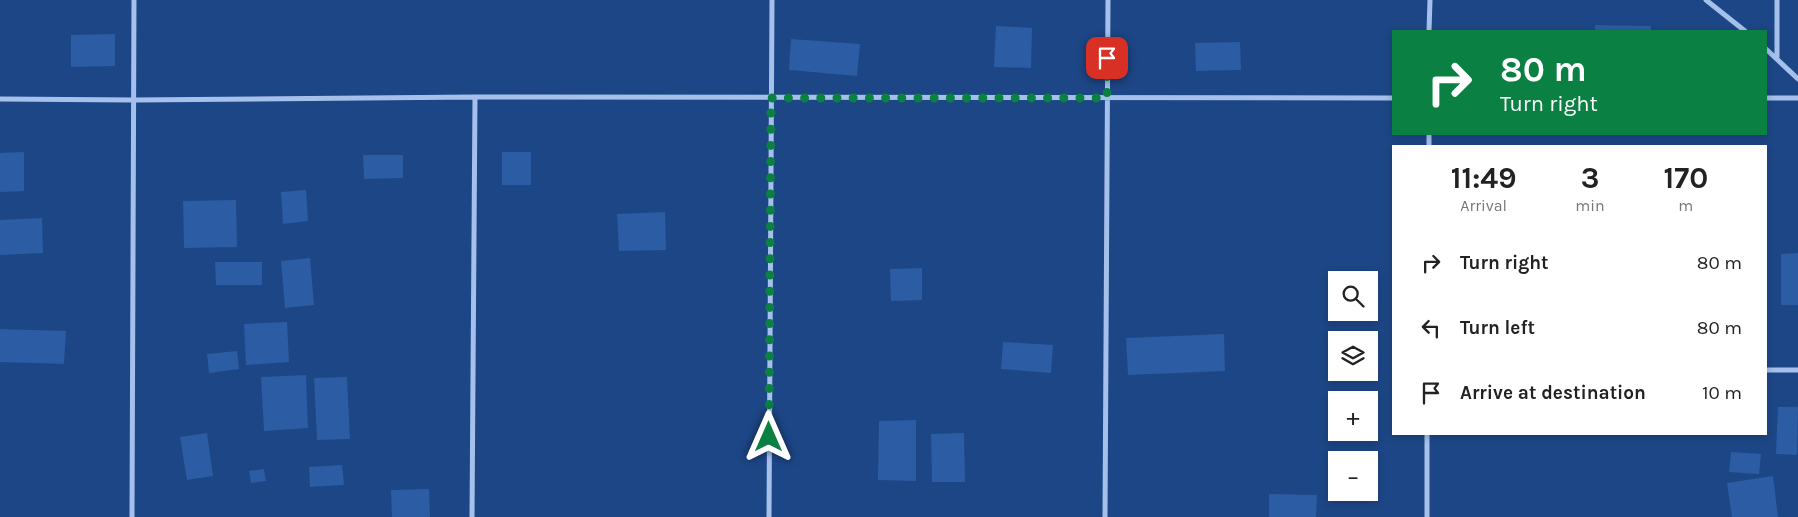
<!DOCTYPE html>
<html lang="en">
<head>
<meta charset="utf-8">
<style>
	:root { --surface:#fff; --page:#f2f2f2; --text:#222; --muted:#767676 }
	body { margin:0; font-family:Karla,sans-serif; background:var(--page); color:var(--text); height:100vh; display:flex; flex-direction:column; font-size:19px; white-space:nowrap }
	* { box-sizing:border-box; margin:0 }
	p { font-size:16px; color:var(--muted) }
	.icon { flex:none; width:28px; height:28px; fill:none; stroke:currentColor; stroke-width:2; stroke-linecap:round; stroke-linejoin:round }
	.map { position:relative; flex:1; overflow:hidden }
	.panel { position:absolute; left:1392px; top:145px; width:375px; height:290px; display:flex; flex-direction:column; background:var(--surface); border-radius:0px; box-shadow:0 2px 8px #0003 }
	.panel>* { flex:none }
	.banner { position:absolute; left:1392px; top:30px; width:375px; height:105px; border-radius:0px; box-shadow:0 2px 8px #0003; background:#0b8043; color:#fff; overflow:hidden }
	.tools { position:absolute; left:1328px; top:271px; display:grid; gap:10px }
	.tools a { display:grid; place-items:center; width:50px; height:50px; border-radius:0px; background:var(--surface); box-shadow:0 2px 8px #0003; font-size:25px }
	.pin { position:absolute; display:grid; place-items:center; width:42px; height:42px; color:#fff; margin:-21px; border-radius:10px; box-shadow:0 2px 8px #0006 }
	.me { position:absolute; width:55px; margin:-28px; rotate:0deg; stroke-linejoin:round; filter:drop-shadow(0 0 4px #0008) }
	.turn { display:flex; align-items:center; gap:18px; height:105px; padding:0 25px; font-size:22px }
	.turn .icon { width:65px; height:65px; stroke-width:2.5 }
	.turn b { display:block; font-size:35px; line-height:42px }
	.eta { display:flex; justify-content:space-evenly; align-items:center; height:85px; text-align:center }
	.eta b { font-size:30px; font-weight:700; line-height:35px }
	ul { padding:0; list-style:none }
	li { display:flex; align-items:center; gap:15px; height:65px; padding:0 25px }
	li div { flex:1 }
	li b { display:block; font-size:19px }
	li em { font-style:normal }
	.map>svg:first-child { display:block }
	.building { fill:#2c5ca3 }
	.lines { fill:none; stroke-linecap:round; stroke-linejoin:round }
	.street { stroke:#a5c1eb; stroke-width:5 }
	.route { stroke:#0b8043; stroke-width:9; stroke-dasharray:0 16.2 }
</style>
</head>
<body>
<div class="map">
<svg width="1798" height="517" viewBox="0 0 1798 517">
	<rect width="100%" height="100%" fill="#1d4686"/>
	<!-- building -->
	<path class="building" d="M 1595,25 L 1651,26 L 1651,31 L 1595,31 Z
		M 996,26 L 1032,28 L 1031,68 L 994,67 Z
		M 115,34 L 115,66 L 71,67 L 71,35 Z
		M 791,39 L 860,44 L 857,76 L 789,70 Z
		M 1240,42 L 1241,70 L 1196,71 L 1195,43 Z
		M 24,152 L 24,191 L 0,192 L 0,153 Z
		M 502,152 L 531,152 L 531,185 L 502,185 Z
		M 363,155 L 403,155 L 403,178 L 364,179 Z
		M 306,190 L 308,221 L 283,224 L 281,192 Z
		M 236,200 L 237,247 L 184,248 L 183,201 Z
		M 665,212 L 666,250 L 619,251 L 617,214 Z
		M 42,218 L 43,253 L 0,255 L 0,220 Z
		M 1798,253 L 1798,305 L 1781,305 L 1781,254 Z
		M 310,258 L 314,305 L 285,308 L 281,261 Z
		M 215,262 L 262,262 L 262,285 L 216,285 Z
		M 922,268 L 922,300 L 891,301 L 890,269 Z
		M 287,322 L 289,362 L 246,365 L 244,324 Z
		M 0,329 L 66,331 L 64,364 L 0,362 Z
		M 1224,334 L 1225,371 L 1128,375 L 1126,338 Z
		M 1003,342 L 1053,345 L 1051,373 L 1001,369 Z
		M 237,351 L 239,369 L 209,373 L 207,354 Z
		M 306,375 L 308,428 L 264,431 L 261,377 Z
		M 347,377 L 350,439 L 317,440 L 314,378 Z
		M 1778,407 L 1798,407 L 1797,455 L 1776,454 Z
		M 916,420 L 916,481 L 878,480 L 879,421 Z
		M 207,433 L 213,476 L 187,480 L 180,437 Z
		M 964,433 L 965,482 L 932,482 L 931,434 Z
		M 1731,452 L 1761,454 L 1759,474 L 1729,472 Z
		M 342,465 L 344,485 L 310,487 L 309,467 Z
		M 264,469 L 266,481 L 251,483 L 249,471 Z
		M 1773,476 L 1778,517 L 1732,517 L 1727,483 Z
		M 429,489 L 430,517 L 392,517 L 391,490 Z
		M 1269,494 L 1317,495 L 1316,517 L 1269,517 Z"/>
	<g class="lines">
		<!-- street -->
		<path class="street" d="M 1706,0 L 1745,31
			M 1429,31 L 1430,0
			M 1766,49 L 1798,79
			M 1777,57 L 1777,0
			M 1766,98 L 1798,98
			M 0,99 L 134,100 L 475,97 L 1394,98
			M 1429,146 L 1429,134
			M 1766,370 L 1798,370
			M 132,517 L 134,0
			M 472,517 L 475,97
			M 769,517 L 772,0
			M 1105,517 L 1108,0
			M 1427,517 L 1427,434"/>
	</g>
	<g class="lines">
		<!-- route -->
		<path class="route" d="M 769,437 L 771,98 L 1107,98 L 1107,58"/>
	</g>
</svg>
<div class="tools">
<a><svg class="icon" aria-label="search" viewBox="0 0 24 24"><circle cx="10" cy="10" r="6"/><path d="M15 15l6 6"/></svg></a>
<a><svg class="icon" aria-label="layers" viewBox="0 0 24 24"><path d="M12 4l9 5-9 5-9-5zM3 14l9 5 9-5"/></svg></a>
<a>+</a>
<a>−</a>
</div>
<div class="pin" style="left:1107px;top:58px;background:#d93025"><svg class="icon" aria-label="arrive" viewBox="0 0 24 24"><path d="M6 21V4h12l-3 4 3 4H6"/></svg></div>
<svg class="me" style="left:769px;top:437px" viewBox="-20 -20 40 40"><path d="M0-17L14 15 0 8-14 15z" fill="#0b8043" stroke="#fff" stroke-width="4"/></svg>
<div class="banner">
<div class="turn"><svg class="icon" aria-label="right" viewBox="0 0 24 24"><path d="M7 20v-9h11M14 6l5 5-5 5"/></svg><div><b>80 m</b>Turn right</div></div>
</div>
<section class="panel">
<div class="eta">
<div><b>11:49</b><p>Arrival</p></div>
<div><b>3</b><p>min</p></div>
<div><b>170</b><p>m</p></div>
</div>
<ul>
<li><svg class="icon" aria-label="right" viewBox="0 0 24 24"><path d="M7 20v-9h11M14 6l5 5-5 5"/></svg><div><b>Turn right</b></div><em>80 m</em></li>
<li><svg class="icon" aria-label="left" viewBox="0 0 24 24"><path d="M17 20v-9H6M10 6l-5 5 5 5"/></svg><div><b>Turn left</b></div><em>80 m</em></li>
<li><svg class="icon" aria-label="arrive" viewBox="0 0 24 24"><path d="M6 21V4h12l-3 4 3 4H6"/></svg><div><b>Arrive at destination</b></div><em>10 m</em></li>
</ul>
</section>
</div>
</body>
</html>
